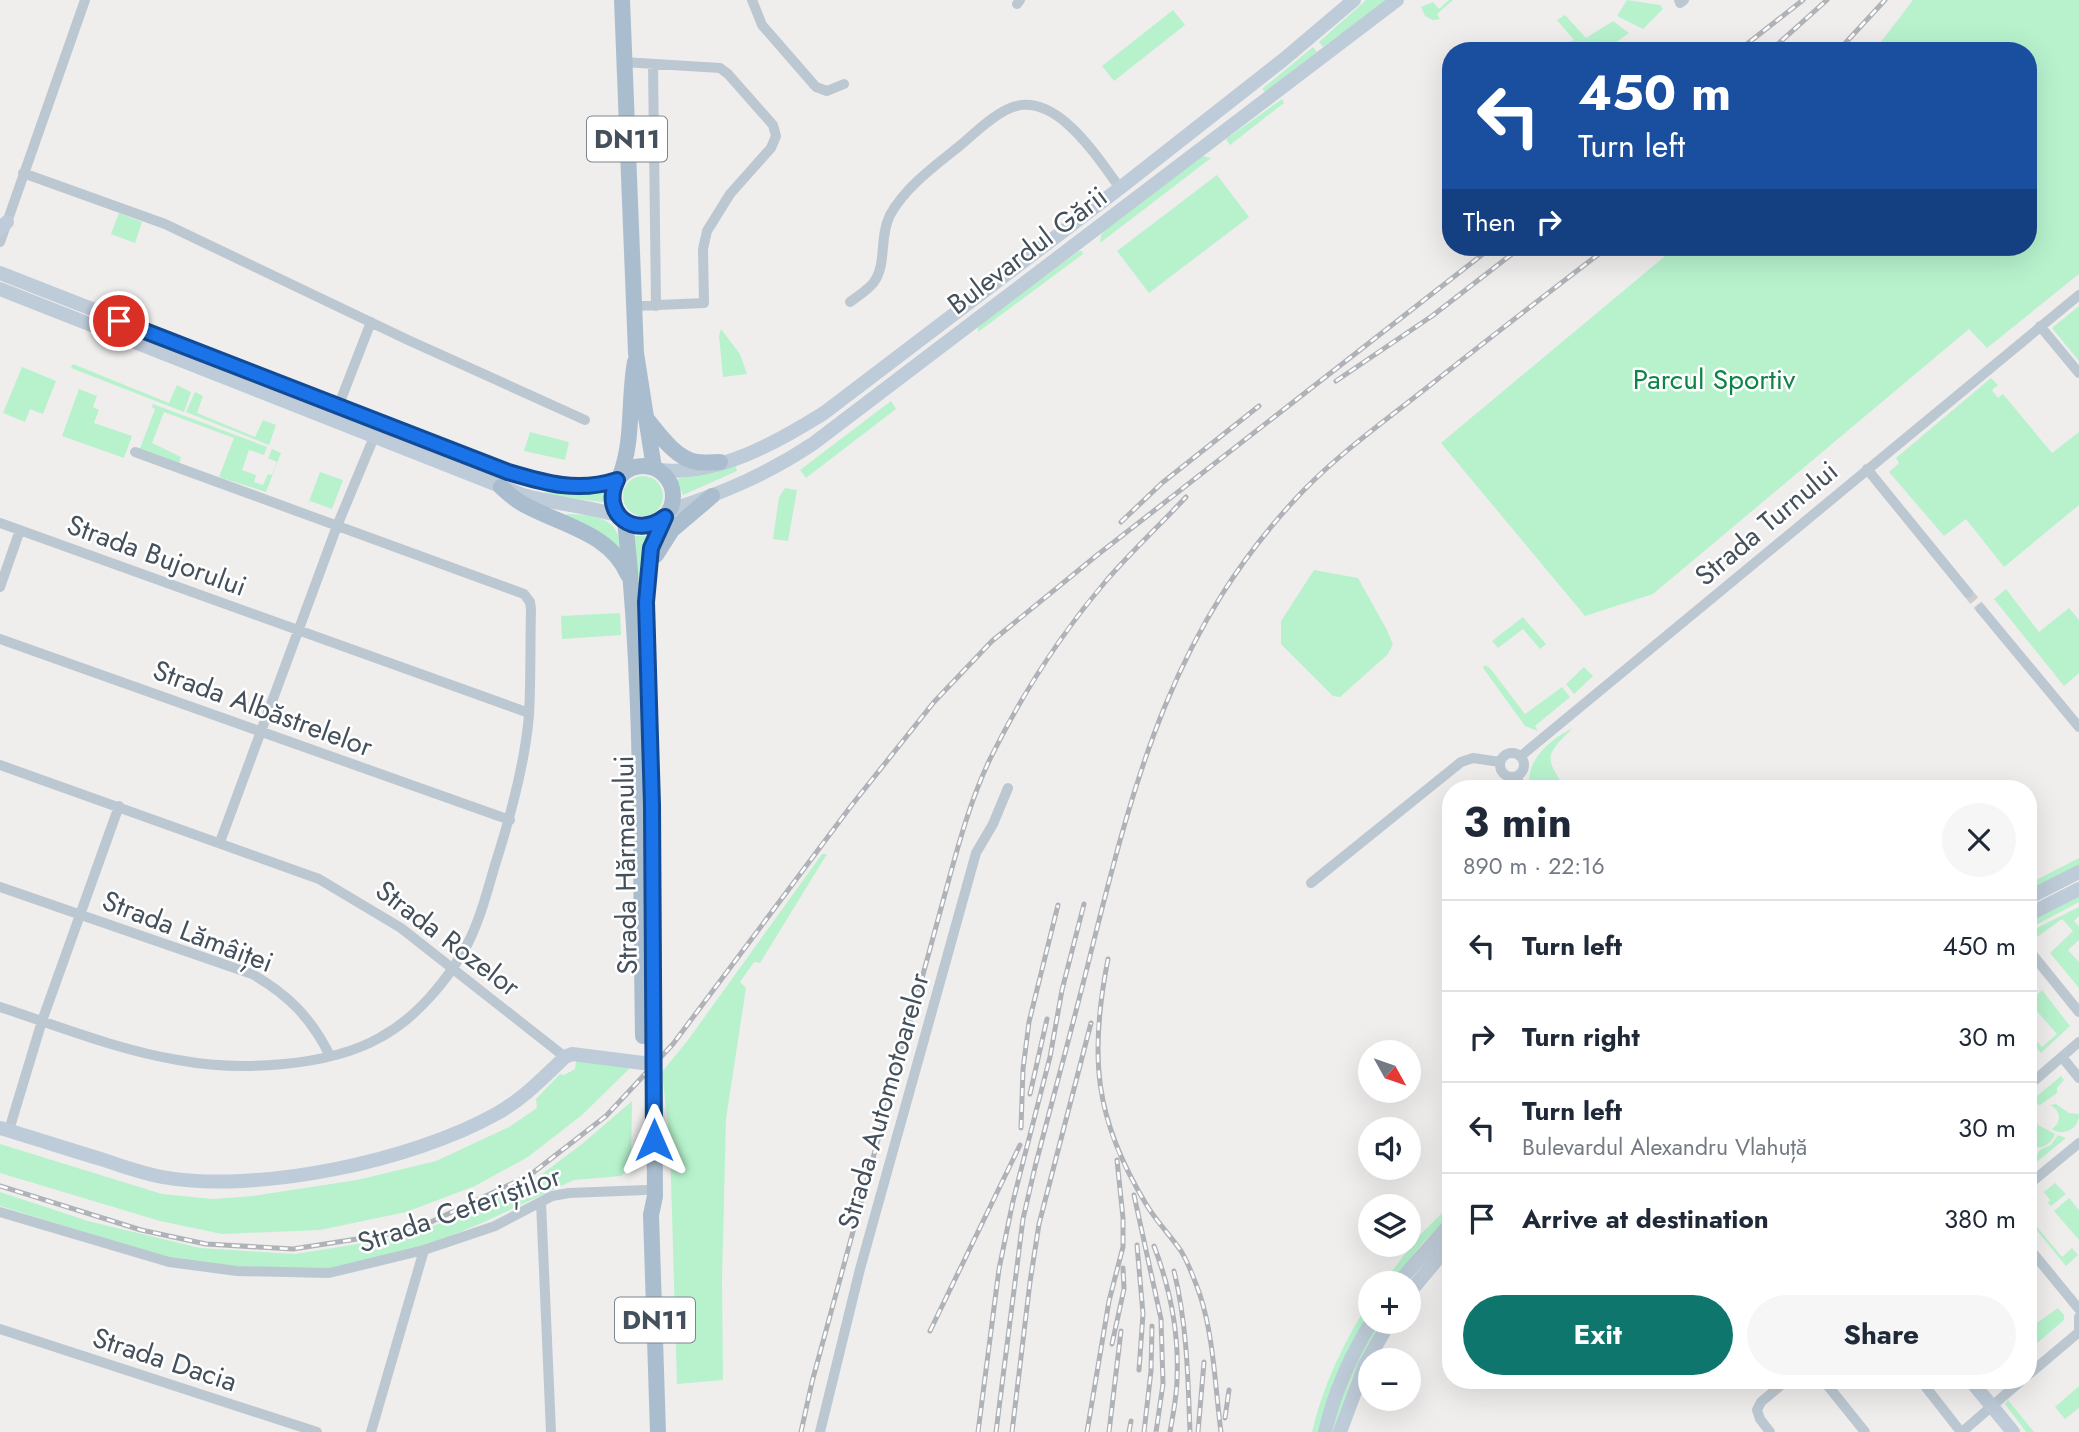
<!DOCTYPE html>
<html lang="en">
<head>
<meta charset="utf-8">
<style>
	:root { --surface:#fff; --page:#f6f6f7; --text:#1f2937; --muted:#747a83; --line:#e0e1e3; --accent:#0f766e }
	body { margin:0; font-family:Jost,sans-serif; background:var(--page); color:var(--text); height:100vh; display:flex; flex-direction:column; font-size:26px; white-space:nowrap }
	* { box-sizing:border-box; margin:0 }
	p { font-size:23px; color:var(--muted) }
	.icon { flex:none; width:38px; height:38px; fill:none; stroke:currentColor; stroke-width:2; stroke-linecap:round; stroke-linejoin:round }
	.map { position:relative; flex:1; overflow:hidden }
	.panel { position:absolute; left:1442px; top:780px; width:595px; height:609px; display:flex; flex-direction:column; background:var(--surface); border-radius:28px; box-shadow:0 7px 28px #0002 }
	.panel>* { flex:none }
	.guide { position:absolute; left:1442px; top:42px; width:595px; height:214px; border-radius:28px; box-shadow:0 7px 28px #0002; background:#1a4fa0; color:#fff; overflow:hidden }
	.needle { width:46px; rotate:130deg }
	.tools { position:absolute; left:1358px; top:1040px; display:grid; gap:14px }
	.tools a { display:grid; place-items:center; width:63px; height:63px; border-radius:50%; background:var(--surface); box-shadow:0 7px 28px #0002; font-size:35px }
	.pin { position:absolute; display:grid; place-items:center; width:60px; height:60px; color:#fff; margin:-30px; border:4px solid #fff; border-radius:50%; box-shadow:0 2px 7px #0007 }
	.me { position:absolute; width:77px; margin:-38px; rotate:0deg; stroke-linejoin:round; filter:drop-shadow(0 0 5px #0008) }
	.turn { display:flex; align-items:center; gap:24px; height:147px; padding:0 21px; font-size:32px }
	.turn .icon { width:91px; height:91px; stroke-width:2.5 }
	.turn b { display:block; font-size:49px; line-height:60px }
	.then { display:flex; align-items:center; height:66px; padding:0 21px; background:#0003; gap:14px; font-size:26px }
	.round { display:grid; place-items:center; flex:none; width:74px; height:74px; border-radius:37px; background:var(--page) }
	.head { display:flex; align-items:center; justify-content:space-between; height:119px; padding:0 21px }
	h1 { font-size:42px; font-weight:700; line-height:52px }
	.button { display:flex; gap:14px; margin-top:auto; padding:14px 21px }
	.button a { flex:1; height:80px; border-radius:42px; background:var(--accent); color:#fff; font-size:28px; font-weight:700; line-height:80px; text-align:center }
	.button a+a { background:var(--page); color:var(--text) }
	ul { padding:0; list-style:none }
	li { display:flex; align-items:center; gap:21px; height:91px; padding:0 21px; border-top:2px solid var(--line) }
	li div { flex:1 }
	li b { display:block; font-size:26px }
	li em { font-style:normal }
	.map>svg:first-child { display:block }
	.green { fill:#b7f2cd }
	.lines { fill:none; stroke-linecap:round; stroke-linejoin:round }
	.street-tunnel { stroke:#ceced0; stroke-width:10; stroke-dasharray:10 5; stroke-linecap:butt }
	.street { stroke:#bcc8d1; stroke-width:10 }
	.secondary { stroke:#becbd8; stroke-width:14 }
	.primary { stroke:#aabdcf; stroke-width:16 }
	.rail-casing { stroke:#afb3b8; stroke-width:5 }
	.rail { stroke:#fff; stroke-width:2.5; stroke-dasharray:8; stroke-linecap:butt }
	.route-casing { stroke:#114b97; stroke-width:18 }
	.route { stroke:#1a73e8; stroke-width:12 }
	.labels { text-anchor:middle; stroke-width:5; stroke-linejoin:round; paint-order:stroke }
	.shield { fill:#fff; stroke:#7c858d; stroke-width:2 }
	.shield-label { font-size:26px; font-weight:bold; fill:#44515c }
	.street-label { font-size:28px; fill:#44515c; stroke:#fff }
	.park-label { font-size:28px; fill:#0f8348; stroke:#fff }
</style>
</head>
<body>
<div class="map">
<svg width="2079" height="1432" viewBox="0 0 2079 1432">
	<rect width="100%" height="100%" fill="#f0eded"/>
	<!-- green -->
	<path class="green" d="M 1366,0 L 1390,0 L 1323,47 L 1319,42 Z
		M 1449,0 L 1453,0 L 1437,14 L 1440,19 L 1433,20 L 1425,16 L 1421,7 L 1433,2 L 1439,9 Z
		M 1627,0 L 1660,5 L 1663,9 L 1643,29 L 1617,16 Z
		M 1913,0 L 2079,0 L 2079,274 L 1987,348 L 1969,329 L 1653,594 L 1585,616 L 1441,443 L 1676,247 L 2028,247 L 2028,51 L 1874,51 Z
		M 1173,10 L 1185,25 L 1114,81 L 1102,66 Z
		M 1565,15 L 1586,38 L 1613,21 L 1629,33 L 1604,51 L 1572,51 L 1566,43 L 1574,40 L 1557,20 Z
		M 1313,47 L 1317,52 L 1265,92 L 1262,89 Z
		M 1282,99 L 1284,103 L 1280,106 L 1230,145 L 1226,139 Z
		M 1203,156 L 1211,158 L 1100,243 L 1101,235 L 1106,228 Z
		M 1217,175 L 1249,217 L 1149,293 L 1117,251 Z
		M 119,213 L 142,222 L 135,243 L 111,234 Z
		M 1079,251 L 1082,251 L 1083,254 L 978,332 L 978,325 Z
		M 2079,306 L 2079,361 L 2052,328 Z
		M 721,329 L 740,354 L 747,374 L 723,377 L 719,336 Z
		M 73,364 L 169,403 L 177,385 L 191,392 L 184,412 L 71,368 Z
		M 22,367 L 56,381 L 43,414 L 30,409 L 25,422 L 3,413 Z
		M 1991,378 L 1998,385 L 1992,390 L 1998,398 L 2003,394 L 2052,453 L 2079,432 L 2079,505 L 2004,567 L 1966,519 L 1944,536 L 1889,472 L 1899,463 L 1896,458 Z
		M 79,389 L 97,396 L 93,407 L 99,410 L 94,423 L 132,436 L 124,458 L 62,436 Z
		M 195,392 L 203,396 L 197,413 L 255,437 L 263,420 L 276,425 L 269,445 L 186,412 Z
		M 891,401 L 896,409 L 806,478 L 800,470 Z
		M 153,404 L 267,447 L 264,455 L 249,450 L 242,470 L 256,475 L 254,482 L 263,485 L 268,474 L 272,475 L 277,462 L 268,458 L 272,449 L 281,453 L 266,492 L 219,477 L 234,438 L 164,412 L 152,443 L 181,457 L 179,465 L 139,451 L 155,409 L 152,407 Z
		M 530,432 L 569,442 L 565,460 L 524,451 Z
		M 735,464 L 737,471 L 683,495 L 677,479 Z
		M 320,472 L 343,480 L 332,509 L 310,501 L 308,504 Z
		M623 496a20 20 0 1 1 40 0a20 20 0 1 1-40 0Z
		M 785,488 L 797,490 L 788,541 L 773,539 L 779,497 Z
		M 603,490 L 603,502 L 544,495 L 545,492 L 573,495 Z
		M 568,514 C 596,515 620,517 621,551 L 607,537 L 562,516 Z
		M 633,536 L 647,536 L 640,594 Z
		M 1314,570 L 1358,578 L 1387,630 L 1393,645 L 1387,655 L 1340,697 L 1333,696 L 1281,644 L 1281,621 Z
		M 2006,589 L 2039,632 L 2069,608 L 2079,620 L 2079,673 L 2064,686 L 1994,599 Z
		M 620,613 L 621,635 L 562,639 L 561,616 Z
		M 1523,617 L 1546,644 L 1540,649 L 1523,629 L 1498,648 L 1492,641 Z
		M 1485,665 L 1490,668 L 1525,714 L 1562,687 L 1570,697 L 1535,726 L 1538,731 L 1525,726 L 1483,668 Z
		M 1584,667 L 1593,676 L 1574,694 L 1566,684 Z
		M 1573,728 C 1545,755 1544,757 1566,789 L 1530,789 C 1524,761 1549,740 1573,728 Z
		M 822,854 L 827,854 L 760,963 L 754,962 L 740,982 L 746,988 L 726,1119 L 722,1280 L 723,1380 L 677,1384 L 670,1146 L 662,1072 L 688,1040 Z
		M 2079,858 L 2079,865 L 2028,891 L 2028,884 Z
		M 2079,894 L 2079,902 L 2028,929 L 2028,921 Z
		M 2079,907 L 2079,916 L 2074,921 L 2079,926 L 2079,940 L 2068,950 L 2079,962 L 2079,988 L 2050,953 L 2073,931 L 2062,919 L 2037,937 L 2033,930 Z
		M 2042,990 L 2070,1026 L 2041,1053 L 2028,1039 L 2028,1032 L 2042,1047 L 2057,1034 L 2029,1002 Z
		M 576,1061 L 631,1067 L 582,1115 L 528,1157 L 475,1186 L 406,1212 L 320,1230 L 222,1234 L 160,1221 L 0,1173 L 0,1144 L 162,1194 L 213,1199 L 253,1196 L 357,1180 L 436,1161 L 509,1127 L 537,1108 L 536,1099 L 560,1074 L 564,1075 L 575,1069 Z
		M 2061,1076 L 2064,1080 L 2057,1088 L 2057,1093 L 2040,1105 L 2030,1102 Z
		M 632,1101 L 631,1168 L 621,1176 L 574,1180 L 482,1223 L 407,1254 L 329,1271 L 187,1264 L 0,1206 L 0,1192 L 88,1221 L 200,1248 L 295,1254 L 414,1235 L 534,1180 L 582,1144 Z
		M 2056,1104 L 2069,1113 L 2079,1114 C 2079,1129 2064,1137 2052,1129 C 2062,1122 2061,1110 2050,1105 Z
		M 2035,1113 L 2038,1125 L 2055,1134 C 2050,1146 2040,1150 2028,1146 L 2028,1129 Z
		M 2058,1135 L 2066,1138 L 2033,1165 L 2031,1163 L 2040,1150 L 2051,1145 Z
		M 2055,1183 L 2066,1194 L 2051,1206 L 2048,1203 L 2050,1200 L 2044,1192 Z
		M 2069,1198 L 2079,1210 L 2079,1240 L 2054,1211 Z
		M 1451,1204 L 1451,1214 L 1423,1243 L 1391,1283 L 1383,1283 L 1418,1237 Z
		M 2037,1227 L 2062,1257 L 2072,1248 L 2078,1255 L 2066,1266 L 2035,1228 Z
		M 1370,1301 L 1370,1313 L 1353,1345 L 1320,1432 L 1312,1432 C 1323,1385 1344,1341 1370,1301 Z
		M 2058,1308 L 2064,1315 L 2064,1320 L 2028,1351 L 2028,1329 Z
		M 1377,1321 L 1382,1321 L 1351,1381 L 1334,1432 L 1329,1432 L 1348,1378 Z
		M 2079,1386 L 2079,1408 L 2065,1419 L 2055,1407 Z
		M 2008,1400 L 2034,1432 L 2026,1432 L 2005,1404 Z"/>
	<g class="lines">
		<!-- street-tunnel -->
		<path class="street-tunnel" d="M 1968,593 L 1981,609"/>
		<!-- street -->
		<path class="street" d="M 752,0 L 762,25 L 816,87 L 827,91 L 844,84
			M 1679,0 L 1680,3 L 1684,0
			M 1017,4 L 1020,0
			M 623,62 L 720,68 L 728,74 L 773,125 L 776,136 L 771,148 L 730,194 L 707,231 L 703,249 L 704,303 L 634,306
			M 653,64 L 656,306
			M 23,173 L 165,224 L 408,340 L 585,420
			M 0,242 L 85,0
			M 850,302 C 858,296 868,290 874,282 C 887,264 879,237 890,215 C 905,188 933,167 957,148 C 973,135 989,118 1008,109 C 1054,87 1097,157 1120,188
			M 2040,326 L 2079,373
			M 338,407 L 371,322
			M 1867,469 L 1968,593
			M 0,523 L 529,713
			M 0,587 L 20,530
			M 1981,609 L 2079,727
			M 0,639 L 510,820
			M1500 765a12 12 0 1 1 24 0a12 12 0 1 1-24 0Z
			M 1521,756 L 2079,295
			M 0,765 L 319,879 L 401,928 L 565,1057
			M 1517,776 L 1521,789
			M 220,842 L 337,526 L 374,437
			M 1311,883 L 1461,762 L 1473,758 L 1500,762
			M 0,887 L 252,974 C 288,994 312,1019 330,1056
			M 2028,949 L 2079,1012
			M 0,1007 C 58,1026 118,1050 178,1060 C 237,1071 327,1068 381,1037 C 416,1018 448,980 467,945 C 480,920 487,892 495,865 C 510,818 525,764 529,715 C 531,680 530,644 531,609 L 530,602 L 524,594 L 135,452
			M 2062,1057 L 2079,1078
			M 2028,1086 L 2079,1042
			M 9,1130 L 42,1021 L 119,806
			M 2028,1185 L 2079,1143
			M 541,1202 L 551,1432
			M 0,1212 L 169,1262 L 237,1271 L 329,1273 L 424,1250 L 495,1226 L 552,1196 L 569,1193 L 646,1190
			M 2028,1247 L 2079,1309
			M 2079,1317 L 2079,1329
			M 0,1329 L 317,1432
			M 2028,1375 L 2079,1332
			M 1824,1381 L 1865,1432
			M 1921,1381 L 1961,1432
			M 371,1432 L 424,1250
			M 820,1432 L 860,1269 L 976,853 L 993,824 L 1008,788
			M 1770,1432 L 1760,1419 L 1757,1410 L 1761,1402 L 1780,1386
			M 1962,1432 L 2021,1381"/>
		<!-- secondary -->
		<path class="secondary" d="M 0,229 L 7,222
			M 0,273 L 508,472 C 545,483 578,492 617,480
			M 0,289 L 523,495 C 555,504 588,506 620,516
			M 659,470 C 718,476 776,443 824,413 L 1120,188 L 1283,60 L 1354,0
			M 670,510 C 723,493 768,474 814,443 L 1397,0
			M 2028,898 L 2079,872
			M 2028,915 L 2079,889
			M 0,1128 C 34,1138 67,1149 101,1159 C 121,1166 142,1173 162,1177 C 257,1194 412,1161 496,1114 C 523,1099 543,1078 565,1057 L 572,1054 L 643,1063
			M 1398,1283 L 1451,1223
			M 1409,1293 L 1451,1243
			M 1971,1381 L 2013,1432
			M 1325,1432 C 1334,1393 1351,1355 1372,1321
			M 1340,1432 L 1365,1365 L 1390,1321"/>
		<!-- primary -->
		<path class="primary" d="M 622,0 L 636,353 L 654,468
			M 646,418 C 659,434 676,459 697,462 C 705,463 713,462 720,462
			M613 496a30 30 0 1 1 60 0a30 30 0 1 1-60 0Z
			M 620,476 C 634,440 628,400 635,362
			M 501,487 C 508,493 515,500 523,504 C 560,525 610,532 628,575
			M 625,521 C 644,692 640,864 643,1036
			M 656,555 L 672,530 L 712,496
			M 658,1432 L 651,1215 L 655,1196 L 652,805 L 646,602 L 651,548 L 665,517"/>
		<defs>
			<path id="rail" d="M 1738,51 L 1803,0
				M 1770,51 L 1827,0
				M 1838,51 L 1885,0
				M 1336,381 L 1432,316 L 1521,247
				M 1121,522 L 1162,483 L 1259,406
				M 1108,959 C 1089,1056 1094,1118 1146,1204 C 1156,1221 1170,1235 1181,1251 C 1189,1264 1195,1281 1200,1295 C 1214,1338 1215,1387 1221,1432
				M 1030,1094 L 1047,1019
				M 1021,1128 L 1023,1069 L 1029,1022 L 1058,905
				M 0,1186 L 141,1230 L 206,1244 L 293,1249 L 414,1230 L 530,1175 L 606,1116 L 673,1044 L 851,806 L 934,702 L 992,641 L 1096,556 L 1492,247
				M 1134,1195 L 1161,1319 L 1163,1384 L 1156,1432
				M 1137,1245 L 1143,1314 L 1139,1370
				M 1154,1246 C 1170,1288 1179,1334 1177,1378 C 1177,1396 1173,1414 1170,1432
				M 1174,1271 C 1187,1324 1188,1378 1190,1432
				M 930,1331 L 1020,1145
				M 1112,1344 L 1124,1289 L 1123,1268
				M 1225,1418 L 1229,1390
				M 801,1432 L 812,1382 L 946,890 C 958,846 970,801 990,759 C 1021,696 1060,635 1106,581 C 1131,552 1160,525 1186,497
				M 978,1432 L 999,1269 L 1013,1201 L 1050,1057 L 1062,990 L 1084,904
				M 996,1432 L 1023,1219 L 1035,1167 C 1054,1094 1074,1021 1092,948 C 1136,773 1174,626 1303,491 C 1341,452 1386,420 1429,386 C 1488,339 1548,293 1608,247
				M 1012,1432 L 1030,1282 L 1039,1224 L 1091,1023
				M 1087,1432 L 1109,1301 L 1123,1247 L 1123,1218 L 1117,1160
				M 1109,1432 L 1121,1331
				M 1129,1432 L 1131,1421
				M 1144,1432 L 1151,1371 L 1152,1326
				M 1198,1432 L 1204,1362"/>
		</defs>
		<!-- rail casing -->
		<use href="#rail" class="rail-casing"/>
		<!-- rail -->
		<use href="#rail" class="rail"/>
	</g>
	<g class="lines">
		<defs>
			<path id="route" d="M 119,321 L 508,472 C 545,483 578,493 617,480 C 600,514 635,540 665,517 L 651,548 L 646,602 L 652,805 L 654,1140"/>
		</defs>
		<!-- route casing -->
		<use href="#route" class="route-casing"/>
		<!-- route -->
		<use href="#route" class="route"/>
	</g>
	<g class="labels">
		<!-- shield labels -->
		<g class="shield">
			<rect x="587" y="116.5" width="80" height="45" rx="5"/>
			<rect x="615" y="1297.5" width="80" height="45" rx="5"/>
		</g>
		<g class="shield-label">
			<text x="627" y="148">DN11</text>
			<text x="655" y="1329">DN11</text>
		</g>
		<!-- street labels -->
		<g class="street-label">
			<text transform="translate(1027 250) rotate(-37)" y="10">Bulevardul Gării</text>
			<text transform="translate(1766 523) rotate(-40)" y="10">Strada Turnului</text>
			<text transform="translate(157 555) rotate(20)" y="10">Strada Bujorului</text>
			<text transform="translate(263 708) rotate(20)" y="10">Strada Albăstrelelor</text>
			<text transform="translate(625 865) rotate(-91)" y="10">Strada Hărmanului</text>
			<text transform="translate(188 931) rotate(21)" y="10">Strada Lămâiței</text>
			<text transform="translate(448 938) rotate(37)" y="10">Strada Rozelor</text>
			<text transform="translate(883 1101) rotate(-74)" y="10">Strada Automotoarelor</text>
			<text transform="translate(459 1209) rotate(-19)" y="10">Strada Ceferiștilor</text>
			<text transform="translate(165 1359) rotate(18)" y="10">Strada Dacia</text>
		</g>
		<!-- park labels -->
		<g class="park-label">
			<text x="1714" y="389">Parcul Sportiv</text>
		</g>
	</g>
</svg>
<div class="tools">
<a><svg class="needle" viewBox="-14 -14 28 28"><path d="M0-13l5 13h-10z" fill="#e53935"/><path d="M0 13l5-13h-10z" fill="#747a83"/></svg></a>
<a><svg class="icon" aria-label="sound" viewBox="0 0 24 24"><path d="M4 9h4l5-4v14l-5-4H4zM17 9q2 3 0 6"/></svg></a>
<a><svg class="icon" aria-label="layers" viewBox="0 0 24 24"><path d="M12 4l9 5-9 5-9-5zM3 14l9 5 9-5"/></svg></a>
<a>+</a>
<a>−</a>
</div>
<div class="pin" style="left:119px;top:321px;background:#d93025"><svg class="icon" aria-label="arrive" viewBox="0 0 24 24"><path d="M6 21V4h12l-3 4 3 4H6"/></svg></div>
<svg class="me" style="left:654px;top:1140px" viewBox="-20 -20 40 40"><path d="M0-17L14 15 0 8-14 15z" fill="#1a73e8" stroke="#fff" stroke-width="4"/></svg>
<div class="guide">
<div class="turn"><svg class="icon" aria-label="left" viewBox="0 0 24 24"><path d="M17 20v-9H6M10 6l-5 5 5 5"/></svg><div><b>450 m</b>Turn left</div></div>
<div class="then">Then<svg class="icon" aria-label="right" viewBox="0 0 24 24"><path d="M7 20v-9h11M14 6l5 5-5 5"/></svg></div>
</div>
<section class="panel">
<div class="head"><div><h1>3 min</h1><p>890 m · 22:16</p></div><a class="round"><svg class="icon" aria-label="close" viewBox="0 0 24 24"><path d="M6 6l12 12M18 6L6 18"/></svg></a></div>
<ul>
<li><svg class="icon" aria-label="left" viewBox="0 0 24 24"><path d="M17 20v-9H6M10 6l-5 5 5 5"/></svg><div><b>Turn left</b></div><em>450 m</em></li>
<li><svg class="icon" aria-label="right" viewBox="0 0 24 24"><path d="M7 20v-9h11M14 6l5 5-5 5"/></svg><div><b>Turn right</b></div><em>30 m</em></li>
<li><svg class="icon" aria-label="left" viewBox="0 0 24 24"><path d="M17 20v-9H6M10 6l-5 5 5 5"/></svg><div><b>Turn left</b><p>Bulevardul Alexandru Vlahuță</p></div><em>30 m</em></li>
<li><svg class="icon" aria-label="arrive" viewBox="0 0 24 24"><path d="M6 21V4h12l-3 4 3 4H6"/></svg><div><b>Arrive at destination</b></div><em>380 m</em></li>
</ul>
<div class="button"><a>Exit</a><a>Share</a></div>
</section>
</div>
</body>
</html>
